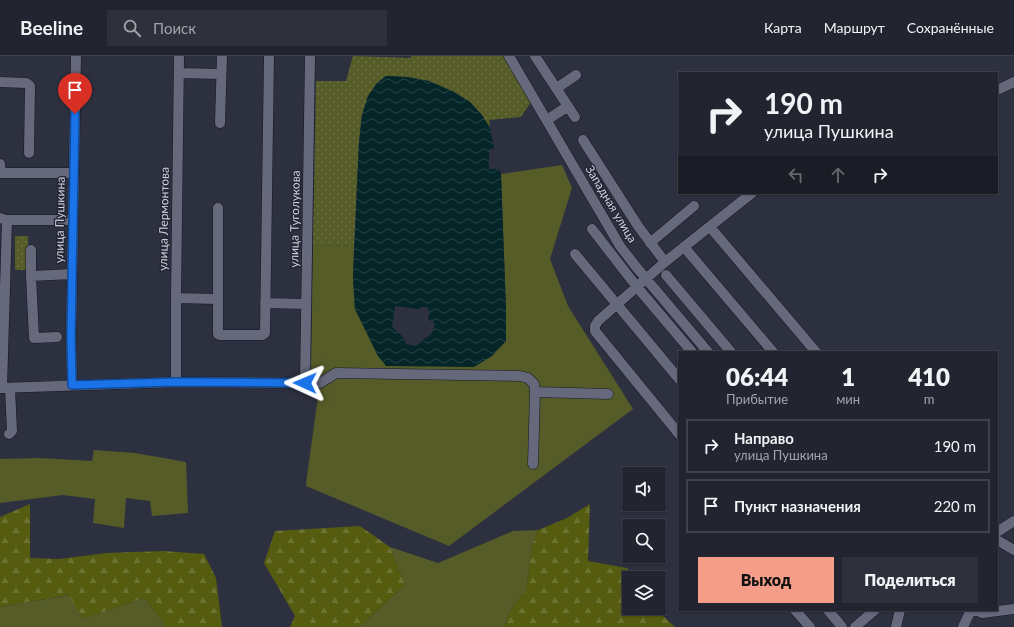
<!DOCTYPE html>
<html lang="ru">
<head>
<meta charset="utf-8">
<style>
	:root { --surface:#22242f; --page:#2e303b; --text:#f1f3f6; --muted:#a2a4aa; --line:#3f414b; --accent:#f49e8a }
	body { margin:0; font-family:Lato,sans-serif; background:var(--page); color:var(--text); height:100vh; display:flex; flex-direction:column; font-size:15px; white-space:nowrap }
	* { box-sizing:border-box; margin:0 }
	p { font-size:13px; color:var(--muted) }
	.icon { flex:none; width:22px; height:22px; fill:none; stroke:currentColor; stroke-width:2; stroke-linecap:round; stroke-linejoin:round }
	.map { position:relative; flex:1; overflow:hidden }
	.details { position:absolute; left:678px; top:295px; width:320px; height:260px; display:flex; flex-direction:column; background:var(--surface); border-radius:0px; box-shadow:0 1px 3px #0004,0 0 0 1px var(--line) }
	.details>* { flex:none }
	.guide { position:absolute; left:678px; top:16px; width:320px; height:122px; border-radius:0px; box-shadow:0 1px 3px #0004,0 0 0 1px var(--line); background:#22242f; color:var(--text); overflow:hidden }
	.tools { position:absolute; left:622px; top:411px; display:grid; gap:8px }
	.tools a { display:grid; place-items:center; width:44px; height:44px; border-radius:0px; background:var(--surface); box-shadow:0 1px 3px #0004,0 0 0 1px var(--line); font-size:20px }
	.pin { position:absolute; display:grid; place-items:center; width:34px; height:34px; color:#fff; margin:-41px -17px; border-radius:50% 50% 50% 0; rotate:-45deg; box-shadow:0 0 4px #0007 }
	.pin .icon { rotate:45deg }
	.me { position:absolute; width:44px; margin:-22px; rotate:271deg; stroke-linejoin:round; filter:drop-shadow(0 0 3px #0008) }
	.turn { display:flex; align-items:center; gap:14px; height:84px; padding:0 20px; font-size:18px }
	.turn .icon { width:52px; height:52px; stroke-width:2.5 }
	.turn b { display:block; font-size:28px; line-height:34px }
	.lanes { display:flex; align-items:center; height:38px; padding:0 20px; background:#0003; justify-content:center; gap:20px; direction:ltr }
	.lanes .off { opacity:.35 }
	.eta { display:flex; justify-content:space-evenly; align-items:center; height:68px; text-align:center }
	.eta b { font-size:24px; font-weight:800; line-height:28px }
	.action { display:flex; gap:8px; margin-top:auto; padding:8px 20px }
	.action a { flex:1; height:46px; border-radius:0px; background:var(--accent); color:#111; font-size:16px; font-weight:800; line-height:46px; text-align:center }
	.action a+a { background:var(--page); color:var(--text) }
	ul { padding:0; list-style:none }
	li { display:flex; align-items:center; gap:12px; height:54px; margin:0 8px 6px; padding:0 12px; border:2px solid var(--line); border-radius:0px }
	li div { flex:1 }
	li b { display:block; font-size:15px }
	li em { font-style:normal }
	header { display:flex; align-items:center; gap:24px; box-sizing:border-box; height:56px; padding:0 20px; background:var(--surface); border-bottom:1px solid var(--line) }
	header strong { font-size:19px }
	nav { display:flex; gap:22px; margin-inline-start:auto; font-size:14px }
	.search { width:280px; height:36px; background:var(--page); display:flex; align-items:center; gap:10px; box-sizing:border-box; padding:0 14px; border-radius:0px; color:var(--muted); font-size:15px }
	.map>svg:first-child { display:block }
	.green { fill:#565c28 }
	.forest { fill:url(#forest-firs) }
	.park { fill:url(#park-dots) }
	.water { fill:url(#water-waves); fill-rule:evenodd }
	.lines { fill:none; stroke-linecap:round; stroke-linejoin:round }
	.minor-casing { stroke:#151725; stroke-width:11 }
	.minor { stroke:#66697b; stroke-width:10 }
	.route-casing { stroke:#114b97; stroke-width:10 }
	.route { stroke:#1a73e8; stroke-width:7 }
	.labels { text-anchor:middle; stroke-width:3; stroke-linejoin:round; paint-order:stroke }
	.street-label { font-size:12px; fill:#cfd1db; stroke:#232634 }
</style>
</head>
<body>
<header>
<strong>Beeline</strong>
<div class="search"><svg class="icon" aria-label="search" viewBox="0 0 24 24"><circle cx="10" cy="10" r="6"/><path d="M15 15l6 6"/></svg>Поиск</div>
<nav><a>Карта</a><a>Маршрут</a><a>Сохранённые</a></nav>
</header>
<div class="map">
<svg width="1014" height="571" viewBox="0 0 1014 571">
	<defs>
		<pattern id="forest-firs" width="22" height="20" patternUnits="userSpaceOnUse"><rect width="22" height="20" fill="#555c0f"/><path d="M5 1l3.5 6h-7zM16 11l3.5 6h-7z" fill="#6c7231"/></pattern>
		<pattern id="park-dots" width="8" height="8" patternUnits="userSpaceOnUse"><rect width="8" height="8" fill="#565c28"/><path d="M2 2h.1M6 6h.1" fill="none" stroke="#6d7247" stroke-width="1.8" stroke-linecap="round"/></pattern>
		<pattern id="water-waves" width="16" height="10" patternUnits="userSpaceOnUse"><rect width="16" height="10" fill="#042628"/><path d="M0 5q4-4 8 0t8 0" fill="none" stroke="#284447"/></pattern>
	</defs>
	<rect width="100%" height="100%" fill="#2d303f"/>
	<!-- green -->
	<path class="green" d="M 562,109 L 572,132 L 550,203 L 568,250 L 633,353 L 449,490 L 306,430 L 307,420 L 321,319 L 311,318 L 313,189 L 354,190 L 353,223 L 355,253 L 378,300 L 506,285 L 506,254 L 501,118 Z
		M 94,394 L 135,397 L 186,406 L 188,457 L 152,460 L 150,445 L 126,442 L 124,472 L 93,467 L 95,443 L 63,439 L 0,447 L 0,403 L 40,402 L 92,405 Z
		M 538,474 L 532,490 L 526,534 L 511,553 L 504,571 L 359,571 L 405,529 L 390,491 L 438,507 L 513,475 Z
		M 70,539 L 83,563 L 144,542 L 164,567 L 163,571 L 0,571 L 0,551 Z"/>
	<!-- forest -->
	<path class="forest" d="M 30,448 L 30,502 L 59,503 L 107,497 L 163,495 L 204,498 L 216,522 L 222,571 L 163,571 L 164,567 L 144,542 L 83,563 L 69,539 L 0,551 L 0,461 Z
		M 590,448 L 588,505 L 627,512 L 634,522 L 629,522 L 629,552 L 656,552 L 660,557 L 675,571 L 504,571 L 511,553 L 526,534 L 532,490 L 538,474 L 567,462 Z
		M 360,470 L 390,491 L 405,529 L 359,571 L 290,571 L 295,560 L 264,507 L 275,475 Z"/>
	<!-- park -->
	<path class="park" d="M 353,0 L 411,2 L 411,0 L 504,0 L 531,46 L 521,61 L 489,64 L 490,72 L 482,59 L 470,46 L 454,36 L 429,25 L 407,21 L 386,20 L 377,27 L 368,40 L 362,59 L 359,86 L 354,190 L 313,189 L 316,25 L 346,25 Z
		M 15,180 L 28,180 L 28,214 L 15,214 Z"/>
	<!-- water -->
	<path class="water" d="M 386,20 L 407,21 L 429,25 L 454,36 L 470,46 L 482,59 L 490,72 L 494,91 L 493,93 L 489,93 L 489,113 L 499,113 L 501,118 L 506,254 L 506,285 L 492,300 L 474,311 L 386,310 L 378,300 L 355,253 L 353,223 L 359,86 L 362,59 L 368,40 L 377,27 ZM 395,250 L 417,253 L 422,251 L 427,251 L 430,255 L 428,263 L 435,267 C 433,275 432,281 423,283 L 421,286 L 416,290 L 406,288 L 403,281 L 392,271 Z"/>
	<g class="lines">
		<defs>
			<path id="minor" d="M 509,0 L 620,190 L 637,212 L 708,296
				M 535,0 L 575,61
				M 179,17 L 221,18
				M 0,26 L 26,27 L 28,28 L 30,30 L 29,97
				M 557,32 L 576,19
				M 997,34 L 1014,26
				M 547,64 L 568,50
				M 220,67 L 222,0
				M 583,84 L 638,170 L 665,206
				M 0,108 L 1,117 L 74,117
				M 218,152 L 218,278 L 220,279 L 263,279 L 265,277 L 269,0
				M 0,162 L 7,164 L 73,164
				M 710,171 L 816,296
				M 592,173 L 637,231 L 692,296
				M 650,187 L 694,150
				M 684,191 L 773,296
				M 31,194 L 31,220
				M 575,198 L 679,323
				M 666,219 L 731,296
				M 176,242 L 217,243
				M 265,247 L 306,248
				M 57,281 L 34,282 L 31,220 L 72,218
				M 176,326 L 176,242 L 179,0
				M 305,327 L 310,0
				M 72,329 L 71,280 L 76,0
				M 0,332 L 176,326 L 305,327 L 320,327 L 336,317 L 520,320 L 528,322 L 534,328 L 535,336 L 608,338
				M 2,332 L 7,164
				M 9,378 L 12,375 L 10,332
				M 679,378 L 595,275 L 595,270 L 598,265 L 665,206 L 752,137
				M 533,408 L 535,336
				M 997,476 L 1014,465
				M 997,484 L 1014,494
				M 795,554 L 810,571
				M 828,554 L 842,571
				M 975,554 L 982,557 L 1014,553
				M 855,571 L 875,554
				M 896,571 L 900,554
				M 963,571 L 971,554"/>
		</defs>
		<!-- minor casing -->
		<use href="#minor" class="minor-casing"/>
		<!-- minor -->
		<use href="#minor" class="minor"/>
	</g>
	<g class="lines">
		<defs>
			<path id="route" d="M 75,58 L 71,280 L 72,329 L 176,326 L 305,327"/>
		</defs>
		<!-- route casing -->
		<use href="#route" class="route-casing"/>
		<!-- route -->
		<use href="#route" class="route"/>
	</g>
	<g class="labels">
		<!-- street labels -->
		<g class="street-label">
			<text transform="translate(611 148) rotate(59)" y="4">Западная улица</text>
			<text transform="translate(164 163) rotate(-89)" y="4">улица Лермонтова</text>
			<text transform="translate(295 163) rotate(-89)" y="4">улица Туголукова</text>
			<text transform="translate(60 164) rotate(-89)" y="4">улица Пушкина</text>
		</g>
	</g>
</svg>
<div class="tools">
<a><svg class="icon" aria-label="sound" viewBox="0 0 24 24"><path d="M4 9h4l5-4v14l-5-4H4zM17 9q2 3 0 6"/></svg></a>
<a><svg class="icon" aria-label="search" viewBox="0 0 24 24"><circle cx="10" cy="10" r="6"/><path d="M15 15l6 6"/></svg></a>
<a><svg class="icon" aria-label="layers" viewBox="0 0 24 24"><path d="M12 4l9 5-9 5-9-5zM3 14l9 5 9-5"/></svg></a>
</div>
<div class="pin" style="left:75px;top:58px;background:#d93025"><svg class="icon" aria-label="arrive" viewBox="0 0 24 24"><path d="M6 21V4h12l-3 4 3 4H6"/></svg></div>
<svg class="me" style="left:305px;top:327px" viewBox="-20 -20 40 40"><path d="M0-17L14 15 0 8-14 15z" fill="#1a73e8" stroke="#fff" stroke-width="4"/></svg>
<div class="guide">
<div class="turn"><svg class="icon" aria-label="right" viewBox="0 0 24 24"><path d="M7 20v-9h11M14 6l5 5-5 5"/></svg><div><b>190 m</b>улица Пушкина</div></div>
<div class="lanes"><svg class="icon off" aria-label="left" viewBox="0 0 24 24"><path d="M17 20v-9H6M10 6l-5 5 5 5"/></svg><svg class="icon off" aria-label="ahead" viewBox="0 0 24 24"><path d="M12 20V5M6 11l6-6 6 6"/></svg><svg class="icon" aria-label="right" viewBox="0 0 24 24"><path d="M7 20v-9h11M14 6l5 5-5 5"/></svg></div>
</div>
<section class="details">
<div class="eta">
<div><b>06:44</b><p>Прибытие</p></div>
<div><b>1</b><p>мин</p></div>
<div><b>410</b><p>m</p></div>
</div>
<ul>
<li><svg class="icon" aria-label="right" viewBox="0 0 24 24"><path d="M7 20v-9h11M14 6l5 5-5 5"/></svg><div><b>Направо</b><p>улица Пушкина</p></div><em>190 m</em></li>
<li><svg class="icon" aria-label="arrive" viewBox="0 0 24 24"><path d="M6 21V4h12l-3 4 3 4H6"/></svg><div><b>Пункт назначения</b></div><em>220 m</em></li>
</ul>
<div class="action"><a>Выход</a><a>Поделиться</a></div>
</section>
</div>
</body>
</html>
